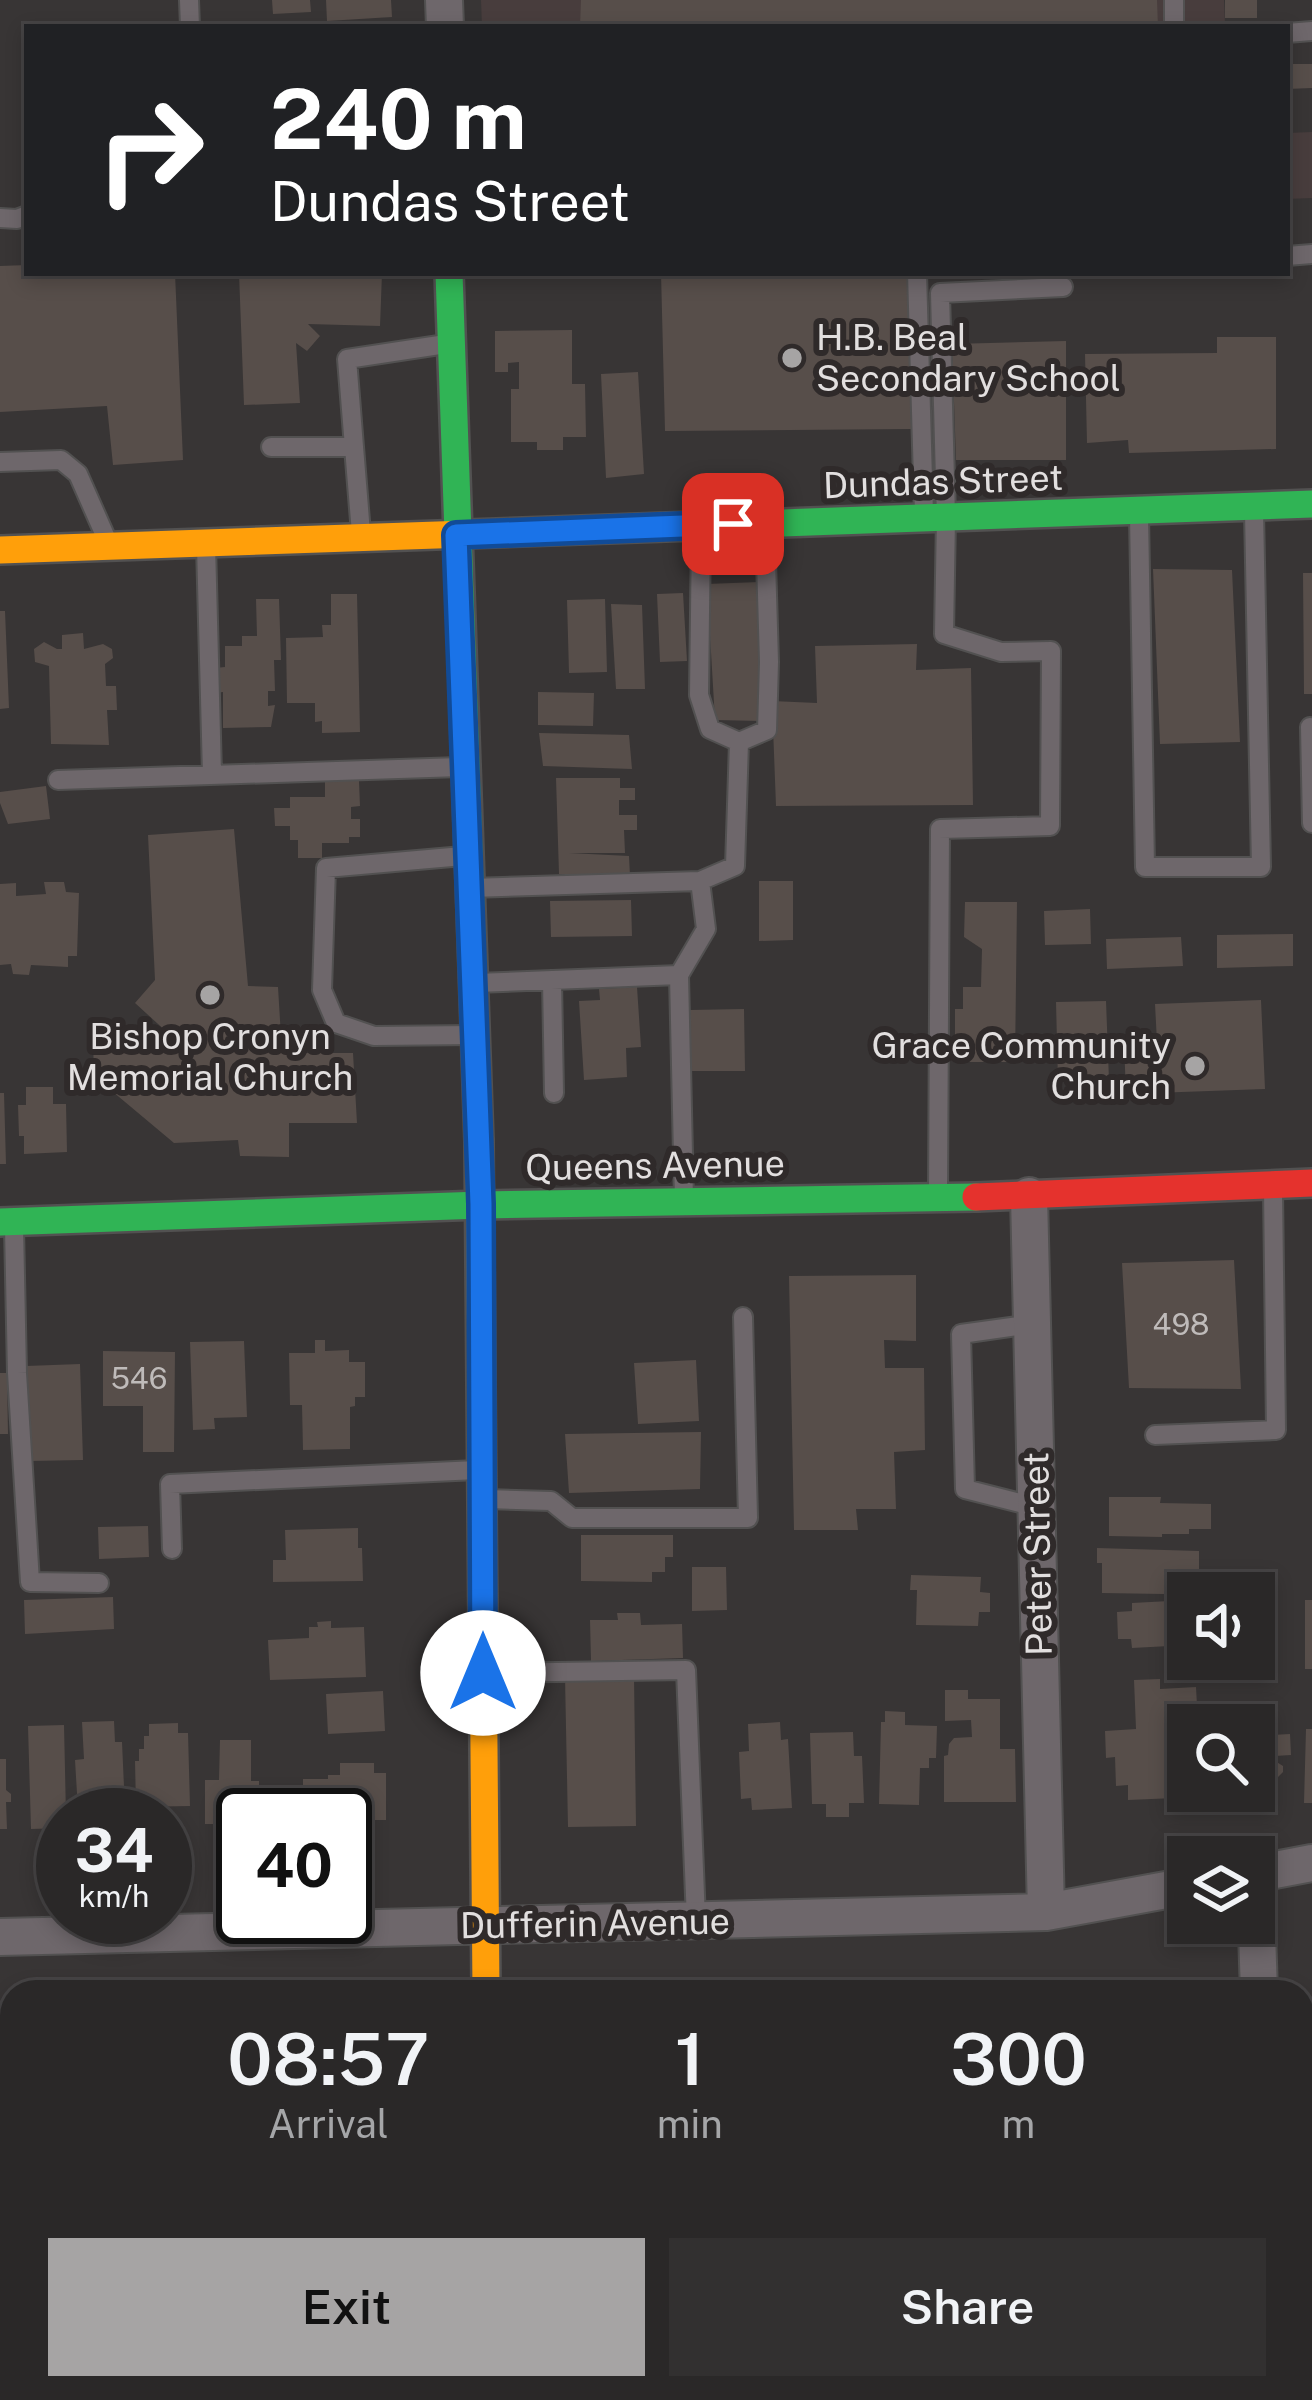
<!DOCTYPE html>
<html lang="en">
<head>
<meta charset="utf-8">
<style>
	:root { --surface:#2a2828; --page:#323030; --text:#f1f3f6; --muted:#a5a6a8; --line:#464445; --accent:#a6a4a4 }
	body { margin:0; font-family:"Public Sans",sans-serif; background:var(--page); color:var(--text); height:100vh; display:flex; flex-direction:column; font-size:45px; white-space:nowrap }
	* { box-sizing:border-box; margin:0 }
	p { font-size:39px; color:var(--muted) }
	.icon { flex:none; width:66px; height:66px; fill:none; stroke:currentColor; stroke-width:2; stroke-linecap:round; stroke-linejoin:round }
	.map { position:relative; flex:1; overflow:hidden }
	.drawer { position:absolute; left:0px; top:1980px; width:1314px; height:420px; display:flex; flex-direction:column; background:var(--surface); border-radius:36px 36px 0 0; box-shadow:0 6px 18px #0003,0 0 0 3px var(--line) }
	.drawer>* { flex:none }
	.top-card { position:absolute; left:24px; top:24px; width:1266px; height:252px; border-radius:0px; box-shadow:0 6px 18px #0003,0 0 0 3px var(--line); background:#202124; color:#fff; overflow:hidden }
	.controls { position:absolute; left:1167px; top:1572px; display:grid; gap:24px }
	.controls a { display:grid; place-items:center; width:108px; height:108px; border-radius:0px; background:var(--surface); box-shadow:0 6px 18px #0003,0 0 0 3px var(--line); font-size:60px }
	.speed { position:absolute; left:36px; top:1788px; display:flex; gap:24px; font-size:60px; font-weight:700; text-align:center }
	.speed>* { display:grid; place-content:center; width:156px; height:156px; border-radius:50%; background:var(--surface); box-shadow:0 6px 18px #0003,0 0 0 3px var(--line); line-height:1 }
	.speed small { font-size:30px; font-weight:400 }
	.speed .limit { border:6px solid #111; border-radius:18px; background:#fff; color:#111 }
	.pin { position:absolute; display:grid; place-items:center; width:102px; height:102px; color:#fff; margin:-51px; border-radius:24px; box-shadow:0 6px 18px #0006 }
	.me { position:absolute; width:132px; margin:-66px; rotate:0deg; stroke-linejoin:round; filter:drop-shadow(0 0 9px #0008) }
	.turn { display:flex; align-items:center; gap:42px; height:252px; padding:0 48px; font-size:54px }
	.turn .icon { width:156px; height:156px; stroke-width:2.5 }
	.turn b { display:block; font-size:84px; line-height:102px }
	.eta { display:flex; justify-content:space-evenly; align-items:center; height:204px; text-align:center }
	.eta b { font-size:72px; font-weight:600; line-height:84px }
	.action { display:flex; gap:24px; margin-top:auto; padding:24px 48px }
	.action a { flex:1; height:138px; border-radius:0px; background:var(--accent); color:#111; font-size:48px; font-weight:600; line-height:138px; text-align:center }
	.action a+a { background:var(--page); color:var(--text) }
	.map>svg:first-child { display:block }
	.built { fill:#483d3d }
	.building { fill:#574e4a }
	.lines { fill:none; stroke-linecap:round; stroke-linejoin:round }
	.lane-casing { stroke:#525151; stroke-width:22 }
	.street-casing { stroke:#525151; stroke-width:40 }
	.fast-casing { stroke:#525151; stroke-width:32 }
	.slow-casing { stroke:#525151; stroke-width:32 }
	.jam-casing { stroke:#525151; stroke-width:32 }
	.lane { stroke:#6e676b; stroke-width:18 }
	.street { stroke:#6e676b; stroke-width:36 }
	.fast { stroke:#30b455; stroke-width:27 }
	.slow { stroke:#ff9f0a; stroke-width:27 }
	.jam { stroke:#e5322d; stroke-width:27 }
	.route-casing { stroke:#114b97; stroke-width:30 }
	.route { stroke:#1a73e8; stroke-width:21 }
	.poi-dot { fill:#a6a4a4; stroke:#2f2a2a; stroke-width:4.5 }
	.labels { text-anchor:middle; stroke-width:12; stroke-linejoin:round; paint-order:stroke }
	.number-label { font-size:30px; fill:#bfbbba }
	.poi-label { font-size:36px; fill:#e2dfdf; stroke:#2f2a2a; text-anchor:start }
	.street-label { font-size:36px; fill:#e2dfdf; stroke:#2f2a2a }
</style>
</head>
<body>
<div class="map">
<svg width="1312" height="2400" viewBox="0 0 1312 2400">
	<rect width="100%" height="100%" fill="#383535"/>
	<!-- built -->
	<path class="built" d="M 481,0 L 1224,0 L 1225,24 L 1255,22 L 1255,27 L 482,27 Z
		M 1312,132 L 1312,198 L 1287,199 L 1287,133 Z"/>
	<!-- building -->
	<path class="building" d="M 272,0 L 310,0 L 311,12 L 273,14 Z
		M 326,0 L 391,0 L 392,17 L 327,21 Z
		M 581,0 L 1157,0 L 1158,27 L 580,27 Z
		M 1225,0 L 1257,0 L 1257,18 L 1225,18 Z
		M 1287,64 L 1312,64 L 1312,88 L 1287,89 Z
		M 27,265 L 27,273 L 175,273 L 183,460 L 113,465 L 107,406 L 0,412 L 0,266 Z
		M 239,273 L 382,273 L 380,326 L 308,324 L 320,336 L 307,351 L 296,343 L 300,403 L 244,405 Z
		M 661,273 L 909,273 L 912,429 L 665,431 Z
		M 572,330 L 572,384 L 585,384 L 586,437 L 563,437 L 563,450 L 537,450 L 537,442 L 511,442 L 511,389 L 519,389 L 519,362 L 508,363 L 508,372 L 495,372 L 495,331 Z
		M 1217,337 L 1276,337 L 1276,449 L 1129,453 L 1128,440 L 1087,443 L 1085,354 L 1217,353 Z
		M 1066,341 L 1066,460 L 956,460 L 952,344 Z
		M 638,372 L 644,474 L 606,478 L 601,374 Z
		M 1153,569 L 1232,570 L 1240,742 L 1160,744 Z
		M 1303,573 L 1312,573 L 1312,694 L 1304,694 Z
		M 759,582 L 762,721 L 715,720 L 707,584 Z
		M 683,593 L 687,661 L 660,662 L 657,594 Z
		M 331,594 L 357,594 L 360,732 L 322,733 L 322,721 L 315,722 L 315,703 L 287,703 L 286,638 L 323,637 L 322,625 L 331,625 Z
		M 256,599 L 279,599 L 281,660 L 274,660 L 275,691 L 268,691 L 268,706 L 275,705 L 271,727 L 223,728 L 223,692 L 215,693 L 215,668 L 225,667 L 225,646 L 242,646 L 242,636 L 257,636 Z
		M 605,599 L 607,672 L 569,673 L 567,600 Z
		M 611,604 L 642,605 L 645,689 L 616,689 Z
		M 0,611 L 5,611 L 9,708 L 0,709 Z
		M 83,633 L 84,649 L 103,644 L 112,649 L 113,658 L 105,664 L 106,686 L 116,686 L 117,710 L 107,710 L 109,745 L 51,744 L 49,666 L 35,662 L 34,649 L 44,642 L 57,649 L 62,649 L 62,635 Z
		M 917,644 L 916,670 L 971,668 L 973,805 L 776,806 L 772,701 L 817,703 L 815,646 Z
		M 538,692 L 594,693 L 593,726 L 538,725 Z
		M 539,733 L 629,735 L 632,769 L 543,766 Z
		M 556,778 L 620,778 L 620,788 L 635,788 L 635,800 L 619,800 L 619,815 L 637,815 L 637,830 L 624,830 L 625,853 L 569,853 L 629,856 L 630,876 L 559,874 Z
		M 325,781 L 359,781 L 360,806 L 351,807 L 351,819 L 360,819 L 360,837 L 349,837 L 349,843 L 322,843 L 322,858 L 298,858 L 298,840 L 290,840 L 290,826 L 275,826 L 274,808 L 290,808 L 290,797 L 325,797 Z
		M 46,786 L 50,819 L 8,824 L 0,803 L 0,792 Z
		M 234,829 L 248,986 L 278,987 L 282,1053 L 353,1053 L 357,1123 L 289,1123 L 289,1157 L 240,1156 L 238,1140 L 174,1143 L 94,1076 L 93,1039 L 169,1034 L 135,1003 L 155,980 L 148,835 Z
		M 759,881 L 793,881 L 793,940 L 759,941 Z
		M 44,882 L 64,882 L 66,892 L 79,893 L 77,956 L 68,956 L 68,967 L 31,965 L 29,975 L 13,974 L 11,964 L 0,965 L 0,884 L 16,883 L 16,896 L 46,894 Z
		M 631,900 L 632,936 L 551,937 L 550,901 Z
		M 965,902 L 1017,902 L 1015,1062 L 968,1062 L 969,1037 L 955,1037 L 955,1009 L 963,1009 L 963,987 L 981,987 L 982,949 L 964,937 Z
		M 1090,909 L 1091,944 L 1045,945 L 1044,911 Z
		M 1293,934 L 1293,966 L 1217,968 L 1217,935 Z
		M 1181,937 L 1183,966 L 1107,969 L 1106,939 Z
		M 637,987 L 641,1047 L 626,1048 L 627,1077 L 584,1080 L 579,1001 L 600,1000 L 599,989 Z
		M 1261,1000 L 1265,1089 L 1126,1094 L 1124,1043 L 1157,1042 L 1155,1004 Z
		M 1106,1001 L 1109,1080 L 1058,1081 L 1056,1002 Z
		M 744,1009 L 745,1071 L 691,1071 L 690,1010 Z
		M 26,1087 L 53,1087 L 53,1104 L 66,1104 L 67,1152 L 24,1154 L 24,1136 L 19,1136 L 18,1105 L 26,1105 Z
		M 0,1093 L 4,1093 L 6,1164 L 0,1164 Z
		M 1234,1260 L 1241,1389 L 1129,1388 L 1122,1263 Z
		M 916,1275 L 916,1341 L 884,1340 L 885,1368 L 924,1368 L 925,1450 L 894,1452 L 896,1509 L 856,1509 L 858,1530 L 794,1530 L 789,1276 Z
		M 315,1340 L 325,1340 L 325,1351 L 349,1350 L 349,1362 L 365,1362 L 365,1397 L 355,1397 L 355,1406 L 350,1407 L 350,1449 L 303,1450 L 302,1405 L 290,1405 L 289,1353 L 315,1353 Z
		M 244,1341 L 247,1417 L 214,1418 L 215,1429 L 193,1430 L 190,1342 Z
		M 103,1351 L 175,1352 L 174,1452 L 143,1452 L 143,1406 L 103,1406 Z
		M 696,1360 L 699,1421 L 638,1424 L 634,1363 Z
		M 80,1364 L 83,1460 L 29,1461 L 26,1366 Z
		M 0,1373 L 7,1373 L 8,1434 L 0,1434 Z
		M 701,1432 L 700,1489 L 569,1493 L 565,1434 Z
		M 1109,1497 L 1161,1497 L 1160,1503 L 1211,1504 L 1211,1529 L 1189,1529 L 1189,1534 L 1162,1534 L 1162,1537 L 1109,1536 Z
		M 148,1526 L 149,1557 L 99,1559 L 98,1527 Z
		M 358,1528 L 358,1548 L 362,1548 L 363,1581 L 273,1582 L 273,1560 L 286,1560 L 285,1530 Z
		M 581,1535 L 673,1535 L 673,1557 L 665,1557 L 665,1572 L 652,1572 L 652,1582 L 581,1581 Z
		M 1097,1548 L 1199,1551 L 1199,1579 L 1164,1579 L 1164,1594 L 1102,1593 L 1102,1563 L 1097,1563 Z
		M 692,1567 L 726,1567 L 727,1610 L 692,1611 Z
		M 911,1575 L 981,1577 L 980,1592 L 990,1593 L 990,1612 L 979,1612 L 978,1626 L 916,1625 L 917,1590 L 910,1590 Z
		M 113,1597 L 114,1629 L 25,1634 L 24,1600 Z
		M 1188,1600 L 1188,1645 L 1132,1648 L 1131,1639 L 1118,1639 L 1117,1612 L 1132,1611 L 1132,1603 Z
		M 1305,1600 L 1312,1600 L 1312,1669 L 1305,1669 Z
		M 617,1613 L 640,1613 L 641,1625 L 682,1624 L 683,1658 L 591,1661 L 590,1620 L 618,1620 Z
		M 331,1621 L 331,1628 L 364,1627 L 366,1677 L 270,1680 L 268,1640 L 309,1638 L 309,1627 L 318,1627 L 317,1622 Z
		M 634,1676 L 636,1826 L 568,1827 L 565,1677 Z
		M 1160,1679 L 1160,1689 L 1196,1687 L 1198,1724 L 1172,1725 L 1175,1798 L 1128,1800 L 1128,1785 L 1116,1786 L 1115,1757 L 1106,1758 L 1105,1731 L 1136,1729 L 1134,1680 Z
		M 945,1690 L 968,1690 L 968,1699 L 1000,1699 L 1000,1749 L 1015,1749 L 1016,1802 L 944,1802 L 944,1756 L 948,1755 L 949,1744 L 954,1738 L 972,1737 L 971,1720 L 945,1721 Z
		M 383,1691 L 385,1731 L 328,1734 L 326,1694 Z
		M 885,1711 L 905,1712 L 905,1725 L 937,1726 L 936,1758 L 929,1758 L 929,1768 L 920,1768 L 919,1805 L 879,1804 L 881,1722 L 885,1722 Z
		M 1271,1711 L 1272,1735 L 1290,1734 L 1291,1755 L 1275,1756 L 1275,1761 L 1283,1766 L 1283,1772 L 1276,1779 L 1277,1809 L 1238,1810 L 1237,1791 L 1254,1791 L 1254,1725 L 1248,1725 L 1247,1712 Z
		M 114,1721 L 115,1742 L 122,1742 L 125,1809 L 78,1810 L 75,1760 L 84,1759 L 82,1722 Z
		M 780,1722 L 781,1740 L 788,1739 L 792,1808 L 752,1810 L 751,1798 L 741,1799 L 739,1752 L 749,1751 L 748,1724 Z
		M 178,1723 L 178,1733 L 188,1733 L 190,1806 L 136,1807 L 135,1761 L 139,1761 L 139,1749 L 144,1749 L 144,1736 L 149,1736 L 149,1724 Z
		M 64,1725 L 66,1815 L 63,1815 L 63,1828 L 31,1829 L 28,1726 Z
		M 1181,1729 L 1188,1729 L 1188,1791 L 1233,1791 L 1233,1804 L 1183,1805 Z
		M 1306,1729 L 1312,1729 L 1312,1803 L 1304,1803 Z
		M 853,1732 L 854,1756 L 862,1756 L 864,1803 L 849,1803 L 849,1817 L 826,1817 L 826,1804 L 812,1804 L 810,1733 Z
		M 220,1740 L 251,1740 L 251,1781 L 259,1781 L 259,1815 L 243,1815 L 243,1839 L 223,1839 L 223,1824 L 205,1824 L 205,1780 L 219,1780 Z
		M 0,1759 L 6,1759 L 6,1790 L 11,1794 L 11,1802 L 6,1802 L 7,1829 L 0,1829 Z
		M 340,1763 L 374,1763 L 374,1773 L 386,1773 L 386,1820 L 354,1820 L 354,1827 L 345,1827 L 345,1815 L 281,1815 L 281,1788 L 303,1789 L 303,1779 L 328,1779 L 328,1775 L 340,1775 Z
		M 1,2051 L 12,2051 L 12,2161 L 4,2161 Z
		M 305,2388 L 349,2388 L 349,2393 L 403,2391 L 403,2400 L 305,2400 Z
		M 612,2388 L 693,2388 L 693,2400 L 625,2400 L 625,2397 L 612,2397 Z
		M 770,2388 L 797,2388 L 798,2400 L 770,2400 Z"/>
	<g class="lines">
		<defs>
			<path id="lane" d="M 189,0 L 190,27
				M 1174,0 L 1174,27
				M 1287,33 L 1312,31
				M 0,218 L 17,219 L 27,215
				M 1287,256 L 1312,254
				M 917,273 L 924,514
				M 271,447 L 354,447 L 347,359 L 446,344
				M 354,447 L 361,533
				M 0,462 L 61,460 L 78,474 L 107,540
				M 1139,515 L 1145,867 L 1261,867 L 1254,511
				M 701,531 L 699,695 L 710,729 L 739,742 L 767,730 L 769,662 L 765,527
				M 206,545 L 212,774
				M 1310,727 L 1312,823
				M 58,780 L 460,767
				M 463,856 L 326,868 L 322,990 L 336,1023 L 374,1036 L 473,1035
				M 470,888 L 700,881
				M 679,975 L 706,929 L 700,881 L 735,866 L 739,742
				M 552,980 L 554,1093
				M 476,983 L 679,975 L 684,1200
				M 938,1193 L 940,829 L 1050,826 L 1051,651 L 1001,652 L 944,634 L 946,517 L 940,293 L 1063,287
				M 14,1227 L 17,1373 L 30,1582 L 99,1583
				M 1032,1324 L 961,1334 L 965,1489 L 1036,1507
				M 1155,1435 L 1276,1430 L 1273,1190
				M 487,1499 L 551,1501 L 572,1518 L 748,1518 L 743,1317
				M 172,1549 L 170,1484 L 477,1470
				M 485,1673 L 686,1670 L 696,1920
				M 886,2398 L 1275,2388"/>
			<path id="street" d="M 444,0 L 445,27
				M 1029,1196 L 1046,1912
				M 1255,1873 L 1259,1992
				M 1254,1874 L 1312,1863
				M 0,1937 L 1046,1912 L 1188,1886
				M 501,2388 L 501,2400
				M 1275,2388 L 1276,2400"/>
			<path id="fast" d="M 449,273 L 479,1142
				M 724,525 L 1312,504
				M 0,1222 L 481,1205 L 976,1197"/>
			<path id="slow" d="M 0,550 L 724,525
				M 479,1142 L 486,1992"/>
			<path id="jam" d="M 976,1197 L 1312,1183"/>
		</defs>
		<!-- lane casing -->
		<use href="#lane" class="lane-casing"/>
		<!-- street casing -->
		<use href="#street" class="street-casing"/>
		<!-- fast casing -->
		<use href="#fast" class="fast-casing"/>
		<!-- slow casing -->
		<use href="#slow" class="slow-casing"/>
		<!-- jam casing -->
		<use href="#jam" class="jam-casing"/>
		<!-- lane -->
		<use href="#lane" class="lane"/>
		<!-- street -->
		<use href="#street" class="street"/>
		<!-- fast -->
		<use href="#fast" class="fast"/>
		<!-- slow -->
		<use href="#slow" class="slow"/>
		<!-- jam -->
		<use href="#jam" class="jam"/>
	</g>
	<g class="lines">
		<defs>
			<path id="route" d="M 483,1673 L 481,1204 L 456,535 L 733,524"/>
		</defs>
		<!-- route casing -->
		<use href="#route" class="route-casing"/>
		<!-- route -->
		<use href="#route" class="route"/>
	</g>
	<!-- markers -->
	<g class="poi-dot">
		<circle cx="792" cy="358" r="12"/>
		<circle cx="210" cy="995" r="12"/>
		<circle cx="1195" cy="1066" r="12"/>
	</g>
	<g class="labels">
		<!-- number labels -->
		<g class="number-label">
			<text x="1181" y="1335">498</text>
			<text x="139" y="1389">546</text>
		</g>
		<!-- poi labels -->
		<g class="poi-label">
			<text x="816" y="350">H.B. Beal<tspan x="816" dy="41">Secondary School</tspan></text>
			<text x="210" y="1049" text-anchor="middle">Bishop Cronyn<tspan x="210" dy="41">Memorial Church</tspan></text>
			<text x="1171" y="1058" text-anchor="end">Grace Community<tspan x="1171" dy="41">Church</tspan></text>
		</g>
		<!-- street labels -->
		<g class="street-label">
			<text transform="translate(943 481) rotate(-2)" y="13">Dundas Street</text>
			<text transform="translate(655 1165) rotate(-1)" y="13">Queens Avenue</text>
			<text transform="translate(1037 1554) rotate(-91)" y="13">Peter Street</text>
			<text transform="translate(595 1923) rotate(-1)" y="13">Dufferin Avenue</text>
		</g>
	</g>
</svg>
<div class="controls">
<a><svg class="icon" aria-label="sound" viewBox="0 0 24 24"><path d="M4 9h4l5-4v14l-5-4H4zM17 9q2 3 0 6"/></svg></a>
<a><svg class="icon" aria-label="search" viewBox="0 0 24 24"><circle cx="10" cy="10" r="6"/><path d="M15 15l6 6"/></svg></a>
<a><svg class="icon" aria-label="layers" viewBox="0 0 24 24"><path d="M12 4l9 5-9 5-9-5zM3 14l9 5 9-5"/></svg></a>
</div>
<div class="speed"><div>34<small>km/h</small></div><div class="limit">40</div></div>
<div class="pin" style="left:733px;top:524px;background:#d93025"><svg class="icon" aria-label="arrive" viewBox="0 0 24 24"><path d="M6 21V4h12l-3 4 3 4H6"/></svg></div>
<svg class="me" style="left:483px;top:1673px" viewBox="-20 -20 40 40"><circle r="19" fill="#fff"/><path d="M0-13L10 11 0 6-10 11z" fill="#1a73e8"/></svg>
<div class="top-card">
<div class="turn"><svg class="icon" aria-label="right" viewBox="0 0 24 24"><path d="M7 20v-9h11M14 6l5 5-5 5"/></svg><div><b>240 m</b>Dundas Street</div></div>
</div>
<section class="drawer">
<div class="eta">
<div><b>08:57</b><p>Arrival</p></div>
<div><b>1</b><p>min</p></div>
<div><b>300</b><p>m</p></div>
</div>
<div class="action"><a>Exit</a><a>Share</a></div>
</section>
</div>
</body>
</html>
